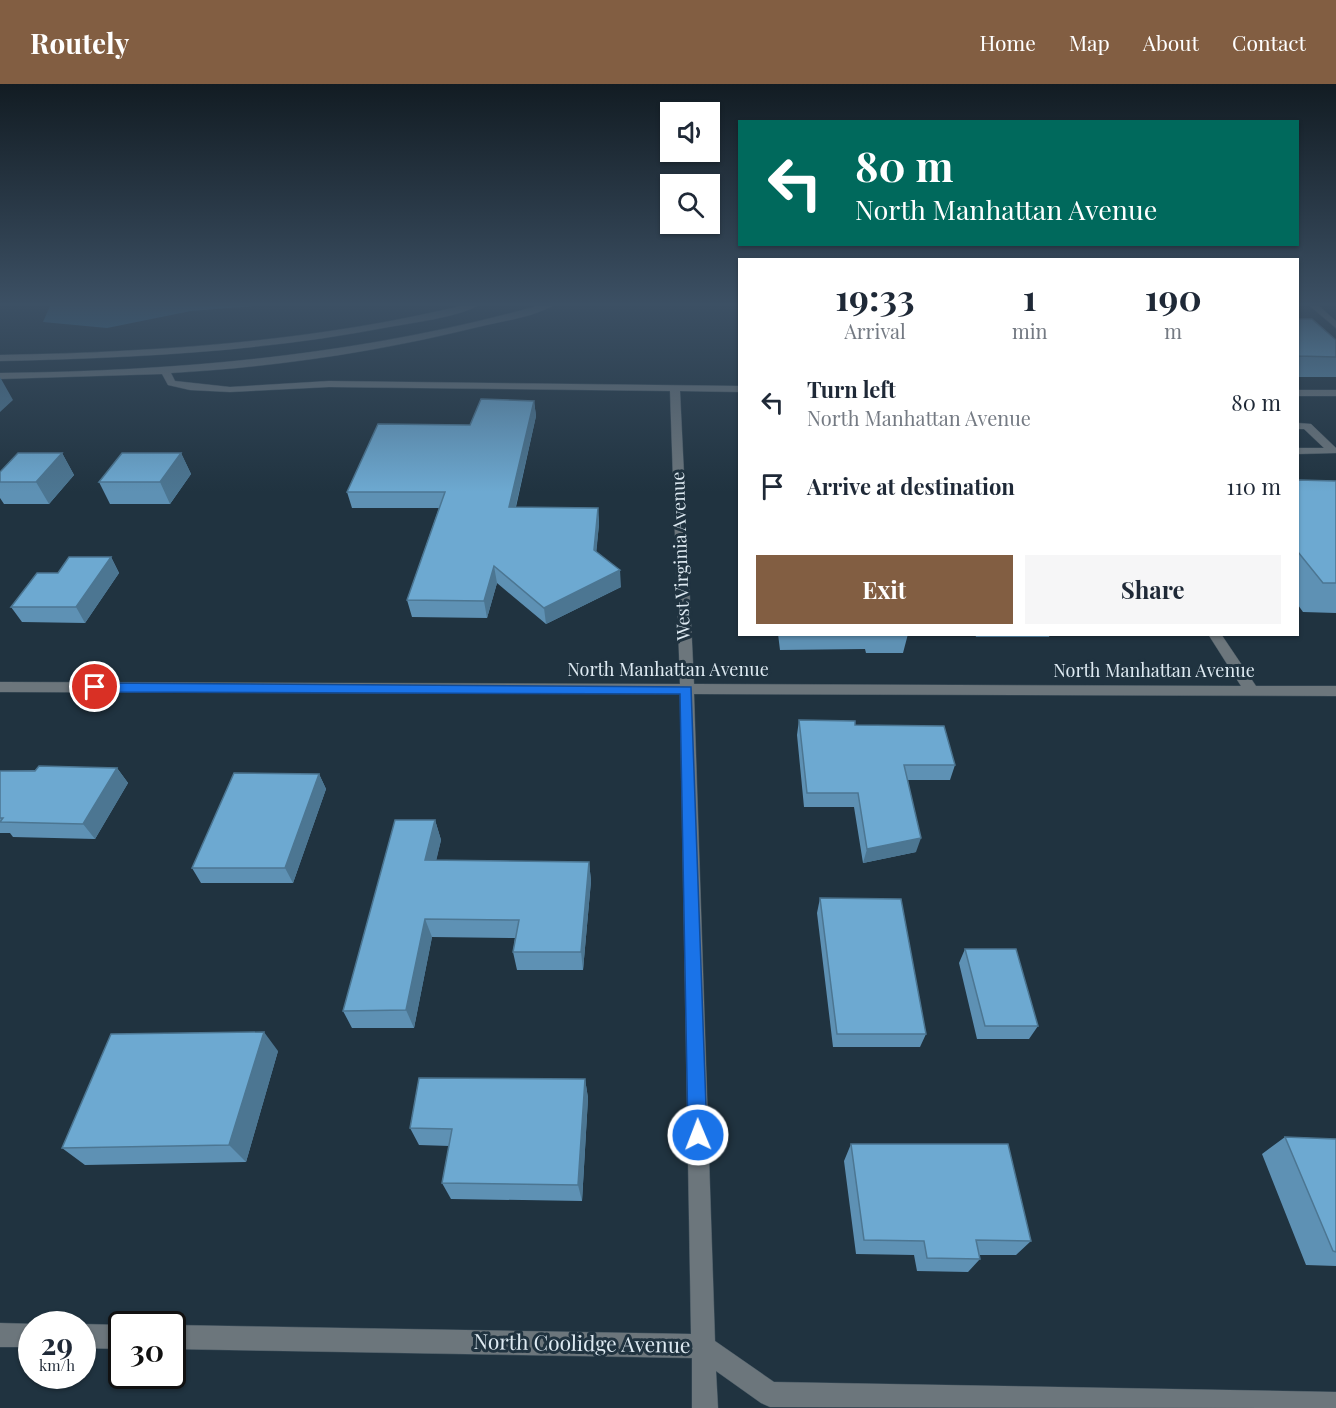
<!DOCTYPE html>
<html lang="en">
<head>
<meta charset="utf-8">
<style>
	:root { --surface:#fff; --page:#f6f6f7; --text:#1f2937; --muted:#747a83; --accent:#825e42 }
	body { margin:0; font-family:"Playfair Display",serif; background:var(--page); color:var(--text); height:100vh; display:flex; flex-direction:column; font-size:22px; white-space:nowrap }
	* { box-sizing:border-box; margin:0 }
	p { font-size:20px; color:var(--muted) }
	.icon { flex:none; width:33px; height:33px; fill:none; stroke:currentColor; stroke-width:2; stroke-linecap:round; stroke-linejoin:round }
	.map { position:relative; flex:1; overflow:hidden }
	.panel { position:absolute; left:738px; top:174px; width:561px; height:378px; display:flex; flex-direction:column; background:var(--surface); border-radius:0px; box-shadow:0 2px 4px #0004 }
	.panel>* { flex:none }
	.banner { position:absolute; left:738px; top:36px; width:561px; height:126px; border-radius:0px; box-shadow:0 2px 4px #0004; background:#00695c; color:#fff; overflow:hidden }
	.tools { position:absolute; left:660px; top:18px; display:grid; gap:12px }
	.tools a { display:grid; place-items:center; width:60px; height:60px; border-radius:0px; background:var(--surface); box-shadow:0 2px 4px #0004; font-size:30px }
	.speed { position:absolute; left:18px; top:1227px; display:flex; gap:12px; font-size:30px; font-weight:700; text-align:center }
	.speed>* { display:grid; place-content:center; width:78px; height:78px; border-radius:50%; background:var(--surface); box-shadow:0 2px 4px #0004; line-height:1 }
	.speed small { font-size:15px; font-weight:400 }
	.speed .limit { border:3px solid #111; border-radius:9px; background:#fff; color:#111 }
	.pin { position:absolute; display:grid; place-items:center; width:51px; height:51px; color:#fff; margin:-26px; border:3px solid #fff; border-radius:50%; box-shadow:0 2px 6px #0007 }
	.me { position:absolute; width:66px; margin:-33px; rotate:359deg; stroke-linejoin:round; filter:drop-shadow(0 0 4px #0008) }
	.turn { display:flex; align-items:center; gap:21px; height:126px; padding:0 18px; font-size:27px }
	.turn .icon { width:78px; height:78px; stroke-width:2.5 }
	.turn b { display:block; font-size:42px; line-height:51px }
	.eta { display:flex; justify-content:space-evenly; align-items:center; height:102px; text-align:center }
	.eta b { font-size:36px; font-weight:700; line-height:42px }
	.cta { display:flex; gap:12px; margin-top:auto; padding:12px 18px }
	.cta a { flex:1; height:69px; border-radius:0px; background:var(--accent); color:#fff; font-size:24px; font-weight:700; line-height:69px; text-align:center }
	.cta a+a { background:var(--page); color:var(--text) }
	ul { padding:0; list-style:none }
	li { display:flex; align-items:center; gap:18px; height:84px; padding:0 18px }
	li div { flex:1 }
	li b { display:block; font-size:22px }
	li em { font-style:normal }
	header { display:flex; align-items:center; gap:36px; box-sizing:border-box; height:84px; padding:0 30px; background:var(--accent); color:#fff }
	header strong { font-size:28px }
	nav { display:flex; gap:33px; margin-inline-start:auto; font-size:21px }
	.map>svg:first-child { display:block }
	.water { fill:#377499 }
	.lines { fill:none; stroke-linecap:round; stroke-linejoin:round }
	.minor-casing { stroke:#3e505c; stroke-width:1 }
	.minor { fill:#6c767c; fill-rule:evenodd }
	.wall { fill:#5e91b4 }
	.shaded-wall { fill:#4c7692 }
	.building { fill:#6da9d1; stroke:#4c7692; stroke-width:1.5 }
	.route { fill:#1a73e8; stroke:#114b97; stroke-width:1.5 }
	.labels { text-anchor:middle; stroke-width:6; stroke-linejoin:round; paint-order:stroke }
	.street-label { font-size:18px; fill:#deeaf2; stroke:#203340 }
	.near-street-label { font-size:21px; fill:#deeaf2; stroke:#203340 }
</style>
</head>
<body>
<header>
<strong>Routely</strong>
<nav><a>Home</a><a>Map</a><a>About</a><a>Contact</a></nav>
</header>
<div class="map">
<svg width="1336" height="1324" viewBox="0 0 1336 1324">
	<rect width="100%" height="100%" fill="#203340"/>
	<!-- water -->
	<path class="water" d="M 50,222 L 254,222 L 191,227 L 107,244 L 43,238 Z"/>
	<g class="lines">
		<defs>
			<path id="minor" d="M 461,222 L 477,222 C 457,233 412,239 389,243 C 260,268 130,274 0,277 L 0,271 C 156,268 309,258 461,222 Z
				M 537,222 L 552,222 C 531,234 501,237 478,243 C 377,268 275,283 171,289 L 175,297 L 230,303 L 329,297 L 740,302 L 740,308 L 680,307 L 694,600 L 1241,602 L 1208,550 L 1221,550 L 1256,602 L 1336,602 L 1336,612 L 694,610 L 715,1257 L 774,1298 L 1336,1308 L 1336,1324 L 770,1323 L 761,1319 L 716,1287 L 718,1324 L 692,1324 L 692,1274 L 172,1265 L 172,1241 L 691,1250 L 680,610 L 0,608 L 0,598 L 680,600 L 670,307 L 329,303 L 230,308 L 190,306 L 168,301 L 162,290 L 0,295 L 0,289 C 184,287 359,271 537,222 Z
				M 1310,222 L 1319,222 L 1336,237 L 1336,244 Z
				M 1298,306 L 1336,306 L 1336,312 L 1298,312 Z
				M 1298,339 L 1311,340 L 1336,364 L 1336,369 L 1298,370 L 1298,364 L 1324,364 L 1304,345 L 1298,345 Z
				M 0,1239 L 36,1240 L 32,1240 L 32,1263 L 0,1263 Z
				M 81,1240 L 82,1240 L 122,1241 L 122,1265 L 82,1264 L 82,1240 Z"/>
		</defs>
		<!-- minor casing -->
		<use href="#minor" class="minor-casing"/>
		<!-- minor -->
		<use href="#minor" class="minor"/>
	</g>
	<!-- wall -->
	<path class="wall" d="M 1298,235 L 1336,256 L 1336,293 L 1298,293 Z
		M 534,317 L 536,332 L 516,423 L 598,424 L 599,440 L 596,468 L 621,503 L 546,540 L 497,499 L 487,534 L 412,533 L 407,516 L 439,424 L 352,424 L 347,408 L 470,341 Z
		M 62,369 L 74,391 L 49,420 L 4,420 L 0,414 L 0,388 Z
		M 181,369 L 191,390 L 170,420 L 110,420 L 99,398 Z
		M 1298,396 L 1336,397 L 1336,529 L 1303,528 L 1298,521 Z
		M 111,473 L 119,489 L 85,539 L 22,538 L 11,523 L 58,489 Z
		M 778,550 L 908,550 L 903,569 L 866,569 L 865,565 L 780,566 Z
		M 975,550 L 1050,550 L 1049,553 L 976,553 Z
		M 799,636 L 855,641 L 955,681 L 950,696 L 908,696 L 916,768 L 863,779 L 854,723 L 804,723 L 797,651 Z
		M 117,684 L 128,699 L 95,755 L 13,753 L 10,749 L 0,749 L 0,687 Z
		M 319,690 L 326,705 L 293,799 L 201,799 L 192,784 Z
		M 435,736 L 441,756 L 436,776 L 589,778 L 591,797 L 583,886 L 517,886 L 513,868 L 515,854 L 432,853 L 414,944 L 352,944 L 343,927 Z
		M 820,814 L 926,950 L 920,963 L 833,963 L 817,829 Z
		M 965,865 L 1038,942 L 1029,955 L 977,955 L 959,879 Z
		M 278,967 L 246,1078 L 85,1081 L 62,1064 Z
		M 585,995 L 588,1014 L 582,1117 L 451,1115 L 442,1099 L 449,1062 L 419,1061 L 410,1044 Z
		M 1285,1053 L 1336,1055 L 1336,1182 L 1306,1181 L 1262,1070 Z
		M 851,1060 L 1031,1157 L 1016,1171 L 980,1171 L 980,1175 L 968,1188 L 917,1187 L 914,1171 L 856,1170 L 844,1077 Z"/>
	<!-- shaded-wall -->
	<path class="shaded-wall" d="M 0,293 L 13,316 L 0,328 Z
		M 534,317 L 536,332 L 512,439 L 509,423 Z
		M 62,369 L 74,391 L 49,420 L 36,398 Z
		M 181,369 L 191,390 L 170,420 L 160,398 Z
		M 598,424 L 599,440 L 595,483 L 594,466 Z
		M 111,473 L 119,489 L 85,539 L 76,523 Z
		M 494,482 L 497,499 L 487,534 L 484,517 Z
		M 620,486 L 621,503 L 546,540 L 544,524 Z
		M 117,684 L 128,699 L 95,755 L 83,740 Z
		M 319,690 L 326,705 L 293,799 L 285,784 Z
		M 435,736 L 441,756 L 432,795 L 425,776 Z
		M 921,754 L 916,768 L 863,779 L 867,765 Z
		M 589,778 L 591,797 L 583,886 L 581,868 Z
		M 425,835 L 432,853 L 414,944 L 406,926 Z
		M 264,948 L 278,967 L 246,1078 L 229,1061 Z
		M 585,995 L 588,1014 L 582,1117 L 578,1101 Z"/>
	<!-- building -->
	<path class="building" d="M 1298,235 L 1312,235 L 1336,256 L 1336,273 L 1298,272 Z
		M 481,315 L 534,317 L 509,423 L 598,424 L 594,466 L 620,486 L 544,524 L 494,482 L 484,517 L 407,516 L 445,408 L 347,408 L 378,340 L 470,341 Z
		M 18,369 L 62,369 L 36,398 L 0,398 L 0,388 Z
		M 122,369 L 181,369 L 160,398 L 99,398 Z
		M 1298,396 L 1336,397 L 1336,499 L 1323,499 L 1298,468 Z
		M 69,473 L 111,473 L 76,523 L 11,523 L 37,489 L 58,489 Z
		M 799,636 L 855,637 L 855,641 L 944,642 L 955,681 L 904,681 L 921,754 L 867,765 L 858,709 L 807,709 Z
		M 39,682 L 117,684 L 83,740 L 0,738 L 3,734 L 0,734 L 0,687 L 35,687 Z
		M 234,689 L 319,690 L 285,784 L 192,784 Z
		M 395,736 L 435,736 L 425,776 L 589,778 L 581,868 L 513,868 L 519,836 L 425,835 L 406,926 L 343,927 Z
		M 820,814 L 901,815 L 926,950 L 837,950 Z
		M 965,865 L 1016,865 L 1038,942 L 985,942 Z
		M 264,948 L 229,1061 L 62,1064 L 111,950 Z
		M 419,994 L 585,995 L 578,1101 L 442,1099 L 452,1045 L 410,1044 Z
		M 1285,1053 L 1336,1055 L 1336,1168 L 1333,1167 Z
		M 851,1060 L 1008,1060 L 1031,1157 L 976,1156 L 980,1175 L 927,1174 L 924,1157 L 864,1156 Z"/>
	<!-- sky -->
	<linearGradient id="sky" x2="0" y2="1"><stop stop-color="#121c23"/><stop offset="0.54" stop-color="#3c5064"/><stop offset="1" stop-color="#3c5064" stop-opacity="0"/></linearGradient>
	<rect width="1336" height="408" fill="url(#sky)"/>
	<!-- route -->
	<path class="route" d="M 95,599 L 691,603 L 707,1051 L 704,1058 L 698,1061 L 691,1058 L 688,1051 L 680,610 L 95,608 L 88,603 Z"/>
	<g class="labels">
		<!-- street labels -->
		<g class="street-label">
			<text transform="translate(681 472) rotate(-92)" y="6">West Virginia Avenue</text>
			<text x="668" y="592">North Manhattan Avenue</text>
			<text x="1154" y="593">North Manhattan Avenue</text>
		</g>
		<!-- near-street labels -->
		<g class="near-street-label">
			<text transform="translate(582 1260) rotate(1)" y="7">North Coolidge Avenue</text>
		</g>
	</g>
</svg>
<div class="tools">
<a><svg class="icon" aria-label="sound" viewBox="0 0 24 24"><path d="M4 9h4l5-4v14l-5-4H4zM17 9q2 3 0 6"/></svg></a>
<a><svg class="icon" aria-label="search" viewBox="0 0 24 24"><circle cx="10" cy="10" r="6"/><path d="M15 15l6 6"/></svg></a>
</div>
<div class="speed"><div>29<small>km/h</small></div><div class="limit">30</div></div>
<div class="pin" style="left:95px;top:603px;background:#d93025"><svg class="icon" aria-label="arrive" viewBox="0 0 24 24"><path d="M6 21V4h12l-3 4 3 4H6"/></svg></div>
<svg class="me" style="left:698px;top:1051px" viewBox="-20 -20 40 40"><circle r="17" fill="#1a73e8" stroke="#fff" stroke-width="3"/><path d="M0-11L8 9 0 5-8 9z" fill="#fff"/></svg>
<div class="banner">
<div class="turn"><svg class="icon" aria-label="left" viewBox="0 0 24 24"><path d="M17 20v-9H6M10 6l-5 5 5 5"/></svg><div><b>80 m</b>North Manhattan Avenue</div></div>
</div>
<section class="panel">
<div class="eta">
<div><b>19:33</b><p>Arrival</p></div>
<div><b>1</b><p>min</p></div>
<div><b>190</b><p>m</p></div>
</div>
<ul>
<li><svg class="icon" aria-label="left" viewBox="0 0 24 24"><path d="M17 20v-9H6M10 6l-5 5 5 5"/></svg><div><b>Turn left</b><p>North Manhattan Avenue</p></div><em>80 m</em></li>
<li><svg class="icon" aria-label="arrive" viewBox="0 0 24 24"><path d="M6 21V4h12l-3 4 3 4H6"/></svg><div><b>Arrive at destination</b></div><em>110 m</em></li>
</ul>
<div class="cta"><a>Exit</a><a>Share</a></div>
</section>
</div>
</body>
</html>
